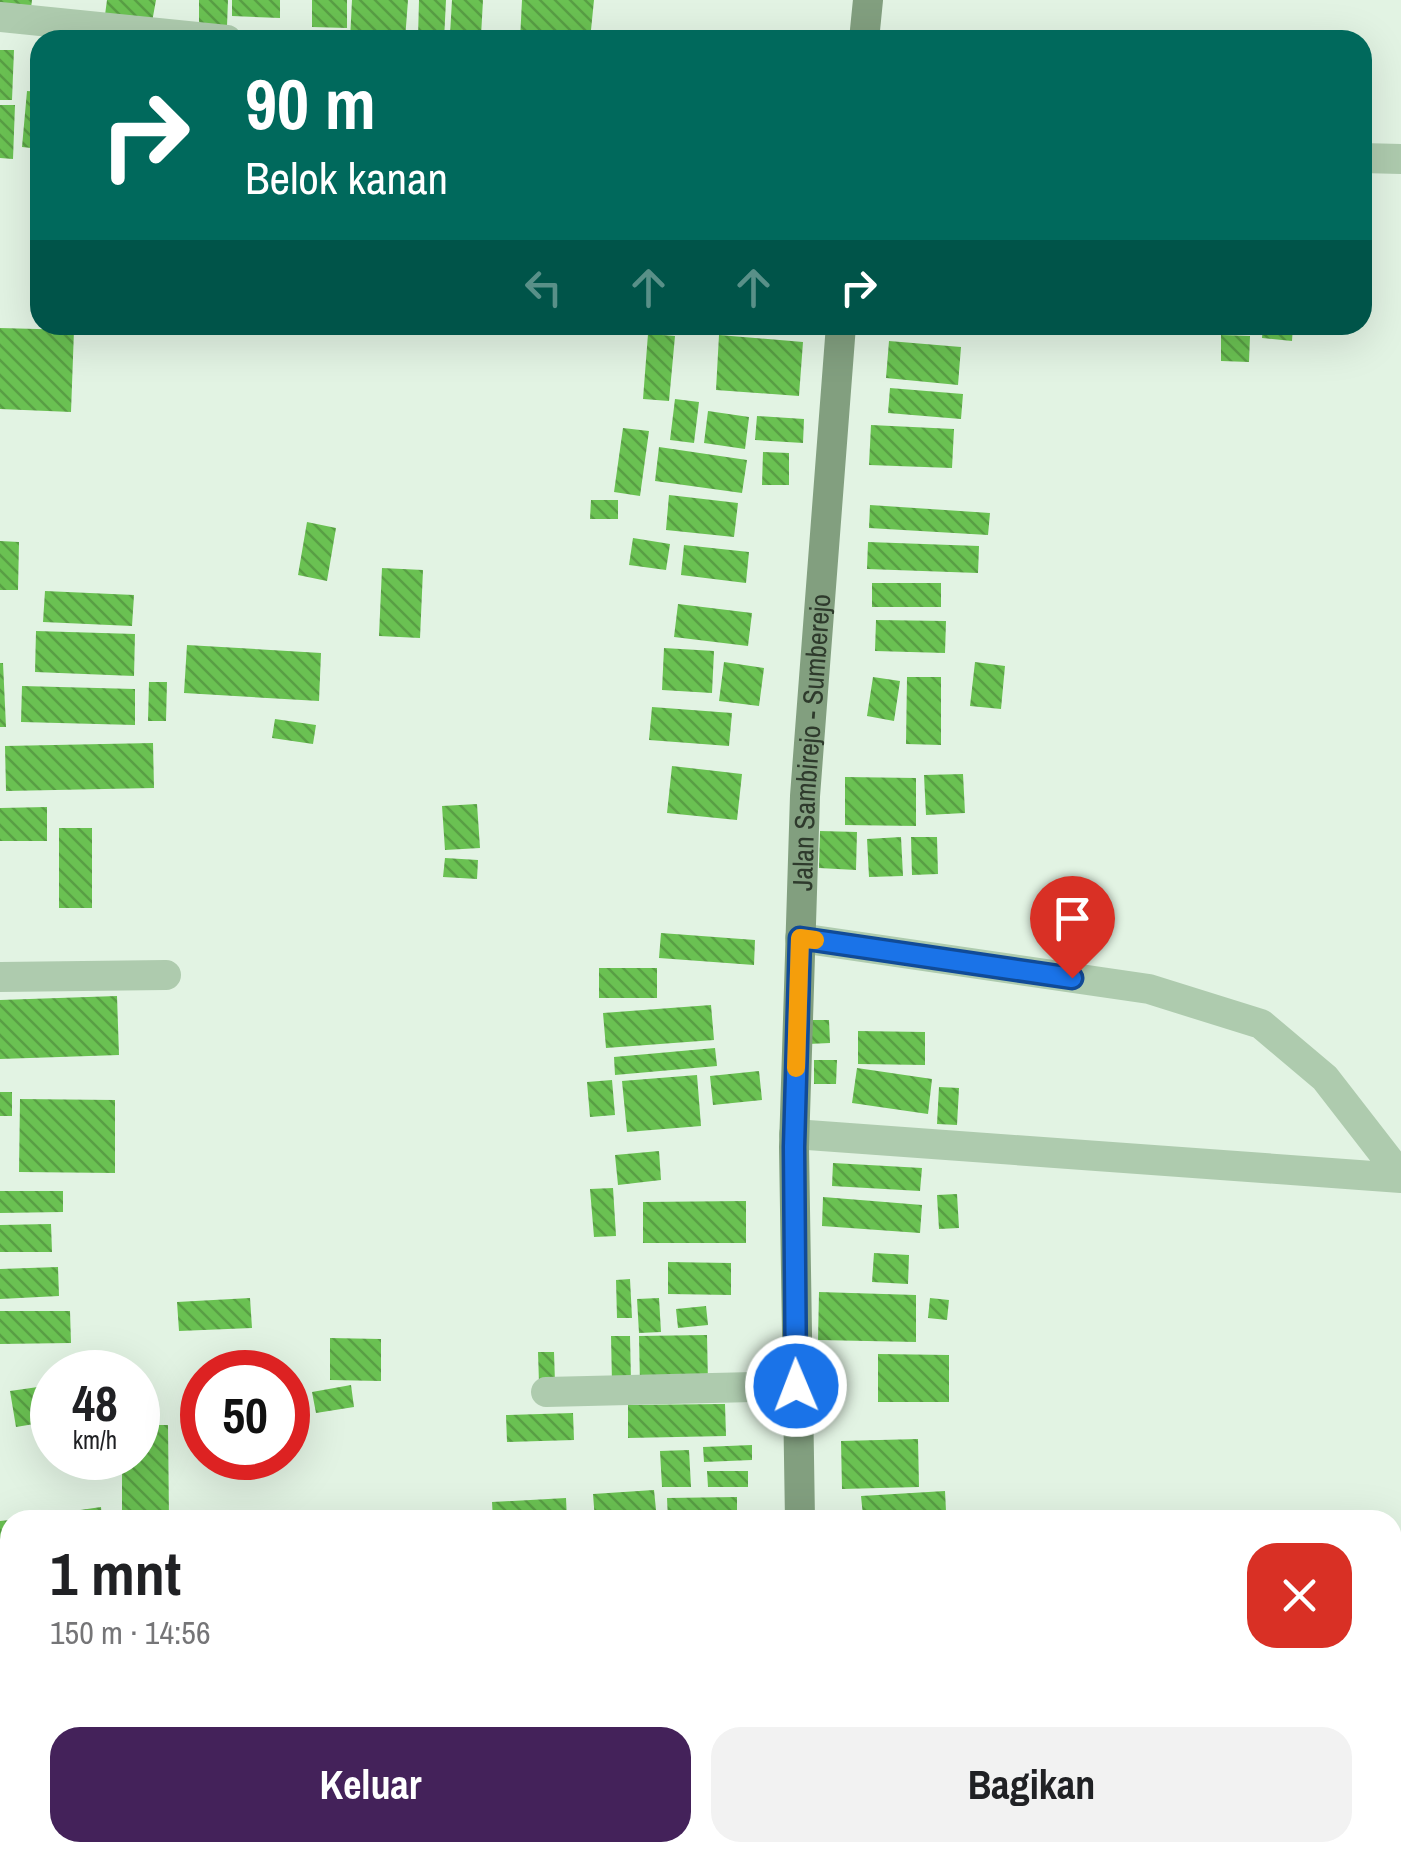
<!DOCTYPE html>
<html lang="id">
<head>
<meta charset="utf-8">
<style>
	:root { --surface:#fff; --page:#f2f2f2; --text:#202124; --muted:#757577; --accent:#44225a }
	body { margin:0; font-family:"Archivo Narrow",sans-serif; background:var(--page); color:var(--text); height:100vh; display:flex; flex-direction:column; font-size:38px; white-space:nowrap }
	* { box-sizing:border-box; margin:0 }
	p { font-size:32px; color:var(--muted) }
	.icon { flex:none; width:55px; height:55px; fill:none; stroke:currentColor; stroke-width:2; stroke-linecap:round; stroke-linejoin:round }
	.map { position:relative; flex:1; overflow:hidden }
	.details { position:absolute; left:0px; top:1510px; width:1402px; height:352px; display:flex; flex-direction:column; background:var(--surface); border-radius:30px 30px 0 0; box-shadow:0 10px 40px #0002 }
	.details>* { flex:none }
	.guide { position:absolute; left:30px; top:30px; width:1342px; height:305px; border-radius:30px; box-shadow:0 10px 40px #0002; background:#00695c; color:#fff; overflow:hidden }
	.speed { position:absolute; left:30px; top:1350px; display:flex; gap:20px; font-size:50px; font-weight:700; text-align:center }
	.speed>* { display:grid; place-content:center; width:130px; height:130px; border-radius:50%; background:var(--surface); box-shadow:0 10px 40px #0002; line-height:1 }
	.speed small { font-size:25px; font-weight:400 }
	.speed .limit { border:15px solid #d22; background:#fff; color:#111 }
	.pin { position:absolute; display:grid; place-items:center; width:85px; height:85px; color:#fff; margin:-102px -42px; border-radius:50% 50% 50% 0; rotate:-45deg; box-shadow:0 0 10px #0007 }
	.pin .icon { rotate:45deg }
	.me { position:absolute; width:110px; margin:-55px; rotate:359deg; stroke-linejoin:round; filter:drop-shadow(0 0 8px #0008) }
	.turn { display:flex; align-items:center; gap:35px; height:210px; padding:0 50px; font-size:45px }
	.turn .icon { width:130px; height:130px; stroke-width:2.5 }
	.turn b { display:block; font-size:70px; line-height:85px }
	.lanes { display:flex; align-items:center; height:95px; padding:0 50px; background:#0003; justify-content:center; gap:50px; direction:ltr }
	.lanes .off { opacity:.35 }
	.round { display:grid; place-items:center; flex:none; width:105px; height:105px; border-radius:30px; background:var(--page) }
	.summary { display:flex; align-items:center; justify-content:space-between; height:170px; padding:0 50px }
	h1 { font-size:60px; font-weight:700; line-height:75px }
	.button { display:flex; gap:20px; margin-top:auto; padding:20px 50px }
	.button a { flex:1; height:115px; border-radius:30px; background:var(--accent); color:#fff; font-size:40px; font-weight:700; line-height:115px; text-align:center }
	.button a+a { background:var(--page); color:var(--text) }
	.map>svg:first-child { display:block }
	.building { fill:url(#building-back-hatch) }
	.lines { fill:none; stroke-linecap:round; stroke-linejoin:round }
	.street { stroke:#aecbae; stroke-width:30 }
	.secondary { stroke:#829f7f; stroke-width:30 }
	.route-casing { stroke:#114b97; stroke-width:25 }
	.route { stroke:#1a73e8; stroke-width:18 }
	.slow { stroke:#f59e0b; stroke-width:18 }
	.labels { text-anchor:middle; stroke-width:8; stroke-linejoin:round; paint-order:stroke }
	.street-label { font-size:28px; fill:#2e3a2c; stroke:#eefaef }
</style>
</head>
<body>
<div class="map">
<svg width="1401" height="1861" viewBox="0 0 1401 1861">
	<defs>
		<pattern id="building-back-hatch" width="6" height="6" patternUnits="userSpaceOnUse" patternTransform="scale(2.5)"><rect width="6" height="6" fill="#6ac152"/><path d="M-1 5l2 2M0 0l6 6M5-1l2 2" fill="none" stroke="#589e44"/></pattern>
	</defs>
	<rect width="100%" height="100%" fill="#e2f3e3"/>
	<!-- building -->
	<path class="building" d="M 0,0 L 32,0 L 31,8 L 0,14 Z
		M 107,0 L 156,0 L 152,22 L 105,15 Z
		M 199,0 L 228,0 L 227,26 L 199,25 Z
		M 232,0 L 280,0 L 280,18 L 232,16 Z
		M 312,0 L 347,0 L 347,28 L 312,27 Z
		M 352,0 L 408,0 L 405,40 L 350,40 Z
		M 419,0 L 446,0 L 444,40 L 418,38 Z
		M 452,0 L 483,0 L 481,36 L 450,35 Z
		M 522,0 L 594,0 L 590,40 L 520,40 Z
		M 0,50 L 14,50 L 12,100 L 0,100 Z
		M 27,91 L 40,92 L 40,149 L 22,147 Z
		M 0,105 L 15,105 L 13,159 L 0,158 Z
		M 37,167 L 40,167 L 40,208 L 34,207 Z
		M 770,325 L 798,325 L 798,330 L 770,328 Z
		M 885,325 L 973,325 L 972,335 L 885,328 Z
		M 1263,325 L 1293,325 L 1292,341 L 1262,338 Z
		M 0,328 L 74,330 L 71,412 L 0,409 Z
		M 648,334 L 675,336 L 669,401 L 643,399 Z
		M 719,335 L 803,342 L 799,396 L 716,390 Z
		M 1221,335 L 1250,336 L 1249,362 L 1221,361 Z
		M 889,341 L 961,347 L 958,385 L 886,378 Z
		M 890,388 L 963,394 L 961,419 L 888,413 Z
		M 675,399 L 699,402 L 694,443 L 670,440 Z
		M 708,411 L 749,417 L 745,449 L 704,443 Z
		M 757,416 L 804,419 L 803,443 L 755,440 Z
		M 871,425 L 954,429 L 952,468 L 869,465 Z
		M 623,428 L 649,431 L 640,496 L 614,492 Z
		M 659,447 L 747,460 L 742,493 L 655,481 Z
		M 763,452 L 789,453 L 789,485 L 762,485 Z
		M 669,495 L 738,503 L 734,537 L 666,530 Z
		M 591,500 L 618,500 L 618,519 L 590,519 Z
		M 870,505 L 990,513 L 988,535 L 869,528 Z
		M 307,522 L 336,528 L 327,581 L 298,575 Z
		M 633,538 L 670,544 L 666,570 L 629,565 Z
		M 0,541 L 19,542 L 18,590 L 0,590 Z
		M 868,542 L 979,546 L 978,573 L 867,569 Z
		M 684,545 L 749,552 L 746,583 L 681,575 Z
		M 382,568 L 423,570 L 420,638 L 379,636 Z
		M 872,583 L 941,583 L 941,607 L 872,607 Z
		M 45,591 L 134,595 L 132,626 L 43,622 Z
		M 678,604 L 752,613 L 748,646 L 674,637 Z
		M 876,620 L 946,621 L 945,653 L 875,651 Z
		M 36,631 L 135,634 L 134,676 L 35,672 Z
		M 187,645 L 321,653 L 319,701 L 184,693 Z
		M 664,648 L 714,651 L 712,693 L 662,690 Z
		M 724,662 L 764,668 L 759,706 L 719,701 Z
		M 975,662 L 1005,666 L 1001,709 L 970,706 Z
		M 0,663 L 3,663 L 6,727 L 0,727 Z
		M 873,677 L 900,681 L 894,721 L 867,716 Z
		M 907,677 L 941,677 L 941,745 L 906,744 Z
		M 149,682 L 167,682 L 166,721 L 148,721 Z
		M 22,686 L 135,689 L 135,725 L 21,722 Z
		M 652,707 L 732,713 L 729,746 L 649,740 Z
		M 275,719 L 316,725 L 313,744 L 272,738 Z
		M 153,743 L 154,788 L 6,791 L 5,746 Z
		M 672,766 L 742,774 L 737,820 L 667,813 Z
		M 963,774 L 965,813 L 926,815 L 924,775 Z
		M 845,777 L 916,778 L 916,826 L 845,825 Z
		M 477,804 L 480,848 L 445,850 L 442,806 Z
		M 47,807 L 47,841 L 0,841 L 0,808 Z
		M 59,828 L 92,828 L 92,908 L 59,908 Z
		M 820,831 L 857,832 L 856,870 L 819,868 Z
		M 901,837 L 903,876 L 869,877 L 867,839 Z
		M 911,837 L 937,837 L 938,874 L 912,875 Z
		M 445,858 L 478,860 L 477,879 L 443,877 Z
		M 661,933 L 755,940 L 754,965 L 659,958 Z
		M 599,968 L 657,968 L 657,998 L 599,998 Z
		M 117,996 L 119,1055 L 0,1059 L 0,1000 Z
		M 711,1005 L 714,1040 L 606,1048 L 603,1013 Z
		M 808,1020 L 829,1020 L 830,1043 L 808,1044 Z
		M 858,1031 L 925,1032 L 925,1065 L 858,1064 Z
		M 715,1048 L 717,1066 L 615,1075 L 614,1057 Z
		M 814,1060 L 837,1060 L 836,1084 L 814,1084 Z
		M 857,1068 L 932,1079 L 928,1114 L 852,1103 Z
		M 759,1071 L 762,1100 L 713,1105 L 710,1076 Z
		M 697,1075 L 701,1126 L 627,1132 L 622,1081 Z
		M 612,1080 L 615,1115 L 590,1117 L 587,1082 Z
		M 939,1087 L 959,1088 L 957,1125 L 937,1124 Z
		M 0,1092 L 12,1092 L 12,1116 L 0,1116 Z
		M 20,1099 L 115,1100 L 115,1173 L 19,1172 Z
		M 659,1151 L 661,1180 L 618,1185 L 615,1155 Z
		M 833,1163 L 922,1168 L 920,1191 L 832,1186 Z
		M 613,1188 L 616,1236 L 594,1237 L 590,1189 Z
		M 0,1191 L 63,1191 L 63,1212 L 0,1213 Z
		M 957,1194 L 959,1228 L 939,1229 L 937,1195 Z
		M 823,1197 L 922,1205 L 920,1233 L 822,1226 Z
		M 746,1201 L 746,1243 L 643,1243 L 643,1202 Z
		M 51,1224 L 52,1252 L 0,1252 L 0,1225 Z
		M 874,1253 L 909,1255 L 908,1284 L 872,1282 Z
		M 668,1262 L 731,1263 L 731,1295 L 668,1294 Z
		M 58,1267 L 59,1296 L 0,1299 L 0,1269 Z
		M 630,1279 L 632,1318 L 617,1318 L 616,1280 Z
		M 819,1292 L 916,1295 L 916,1342 L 818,1340 Z
		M 250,1298 L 252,1328 L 179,1331 L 177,1302 Z
		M 659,1298 L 661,1332 L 639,1333 L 637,1299 Z
		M 930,1298 L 949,1300 L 947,1320 L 928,1318 Z
		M 706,1306 L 708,1325 L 678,1328 L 676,1309 Z
		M 0,1311 L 70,1311 L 71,1343 L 0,1344 Z
		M 707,1335 L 708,1384 L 640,1384 L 639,1336 Z
		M 611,1336 L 630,1336 L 631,1382 L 612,1383 Z
		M 330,1338 L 381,1339 L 381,1381 L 330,1380 Z
		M 538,1352 L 554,1352 L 555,1383 L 539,1383 Z
		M 878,1354 L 949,1355 L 949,1402 L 878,1402 Z
		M 52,1385 L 52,1421 L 16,1427 L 10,1391 Z
		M 351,1385 L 354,1407 L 316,1413 L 312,1392 Z
		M 725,1404 L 726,1436 L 628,1438 L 628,1405 Z
		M 573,1413 L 574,1440 L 507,1442 L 506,1415 Z
		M 138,1425 L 168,1425 L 169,1520 L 122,1520 L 122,1458 L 138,1458 Z
		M 918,1439 L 919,1487 L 842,1489 L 841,1441 Z
		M 752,1445 L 752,1460 L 704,1462 L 703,1447 Z
		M 689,1450 L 691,1487 L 662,1487 L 660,1451 Z
		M 707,1471 L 748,1471 L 748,1487 L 708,1487 Z
		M 654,1490 L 657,1520 L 595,1520 L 593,1494 Z
		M 945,1491 L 946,1511 L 863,1516 L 861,1496 Z
		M 737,1497 L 737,1520 L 668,1520 L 667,1498 Z
		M 566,1498 L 567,1520 L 493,1520 L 492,1502 Z
		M 101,1507 L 102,1520 L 25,1520 L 25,1518 Z
		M 10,1520 L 10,1615 L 4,1616 L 0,1585 L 0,1521 Z
		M 1392,1614 L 1401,1614 L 1401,1667 L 1392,1667 Z
		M 0,1651 L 10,1651 L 10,1683 L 0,1683 Z
		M 0,1693 L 10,1693 L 10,1720 L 1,1720 Z
		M 0,1737 L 10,1737 L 10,1758 L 0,1759 Z
		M 0,1770 L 10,1771 L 10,1797 L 0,1796 Z
		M 10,1821 L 10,1852 L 34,1852 L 34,1860 L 0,1861 L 0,1822 Z
		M 100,1852 L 139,1852 L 140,1861 L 101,1861 Z
		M 406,1852 L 432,1852 L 432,1861 L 406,1861 Z
		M 598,1852 L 643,1852 L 643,1861 L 598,1861 Z
		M 655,1852 L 695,1852 L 695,1861 L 655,1861 Z
		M 842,1852 L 969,1852 L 968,1861 L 842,1858 Z"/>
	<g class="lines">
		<!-- street -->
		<path class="street" d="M 0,17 L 227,40
			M 1362,158 L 1401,159
			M 800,938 L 1149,989 L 1261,1024 L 1325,1078 L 1401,1176
			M 0,977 L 166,975
			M 794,1134 L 1401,1178
			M 546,1392 L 796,1386"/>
		<!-- secondary -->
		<g class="secondary">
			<path d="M 864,40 L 868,0"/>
			<path id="s1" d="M 800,1520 L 794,1147 L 805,796 L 841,325"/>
			<path d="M 811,1852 L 811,1861"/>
		</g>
	</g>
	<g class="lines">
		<defs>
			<path id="route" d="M 796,1386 L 794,1147 L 800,938 L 1072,978"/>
		</defs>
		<!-- route casing -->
		<use href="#route" class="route-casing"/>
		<!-- route -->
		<use href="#route" class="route"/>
		<!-- slow -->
		<path class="slow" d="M 796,1068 L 800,938 L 815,940"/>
	</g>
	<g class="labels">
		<!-- street labels -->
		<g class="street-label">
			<text dy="10" stroke="none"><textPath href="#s1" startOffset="778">Jalan Sambirejo - Sumberejo</textPath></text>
		</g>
	</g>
</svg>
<div class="speed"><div>48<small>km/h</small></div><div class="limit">50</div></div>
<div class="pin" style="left:1072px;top:978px;background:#d93025"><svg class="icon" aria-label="arrive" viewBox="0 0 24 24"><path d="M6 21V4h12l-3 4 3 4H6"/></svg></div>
<svg class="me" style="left:796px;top:1386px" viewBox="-20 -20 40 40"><circle r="17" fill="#1a73e8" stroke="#fff" stroke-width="3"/><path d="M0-11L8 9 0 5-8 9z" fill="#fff"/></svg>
<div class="guide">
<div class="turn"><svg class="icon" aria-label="right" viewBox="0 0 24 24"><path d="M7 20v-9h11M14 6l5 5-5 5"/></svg><div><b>90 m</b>Belok kanan</div></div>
<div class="lanes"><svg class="icon off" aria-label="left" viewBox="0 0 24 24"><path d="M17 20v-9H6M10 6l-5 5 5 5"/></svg><svg class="icon off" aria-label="ahead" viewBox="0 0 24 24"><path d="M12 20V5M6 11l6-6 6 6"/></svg><svg class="icon off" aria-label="ahead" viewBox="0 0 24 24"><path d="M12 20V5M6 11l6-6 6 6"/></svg><svg class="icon" aria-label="right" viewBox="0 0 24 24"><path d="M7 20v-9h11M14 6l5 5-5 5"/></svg></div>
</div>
<section class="details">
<div class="summary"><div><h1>1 mnt</h1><p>150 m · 14:56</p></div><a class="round" style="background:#d93025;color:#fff"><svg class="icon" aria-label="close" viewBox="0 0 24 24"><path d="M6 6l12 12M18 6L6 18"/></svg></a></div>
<div class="button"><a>Keluar</a><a>Bagikan</a></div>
</section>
</div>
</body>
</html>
